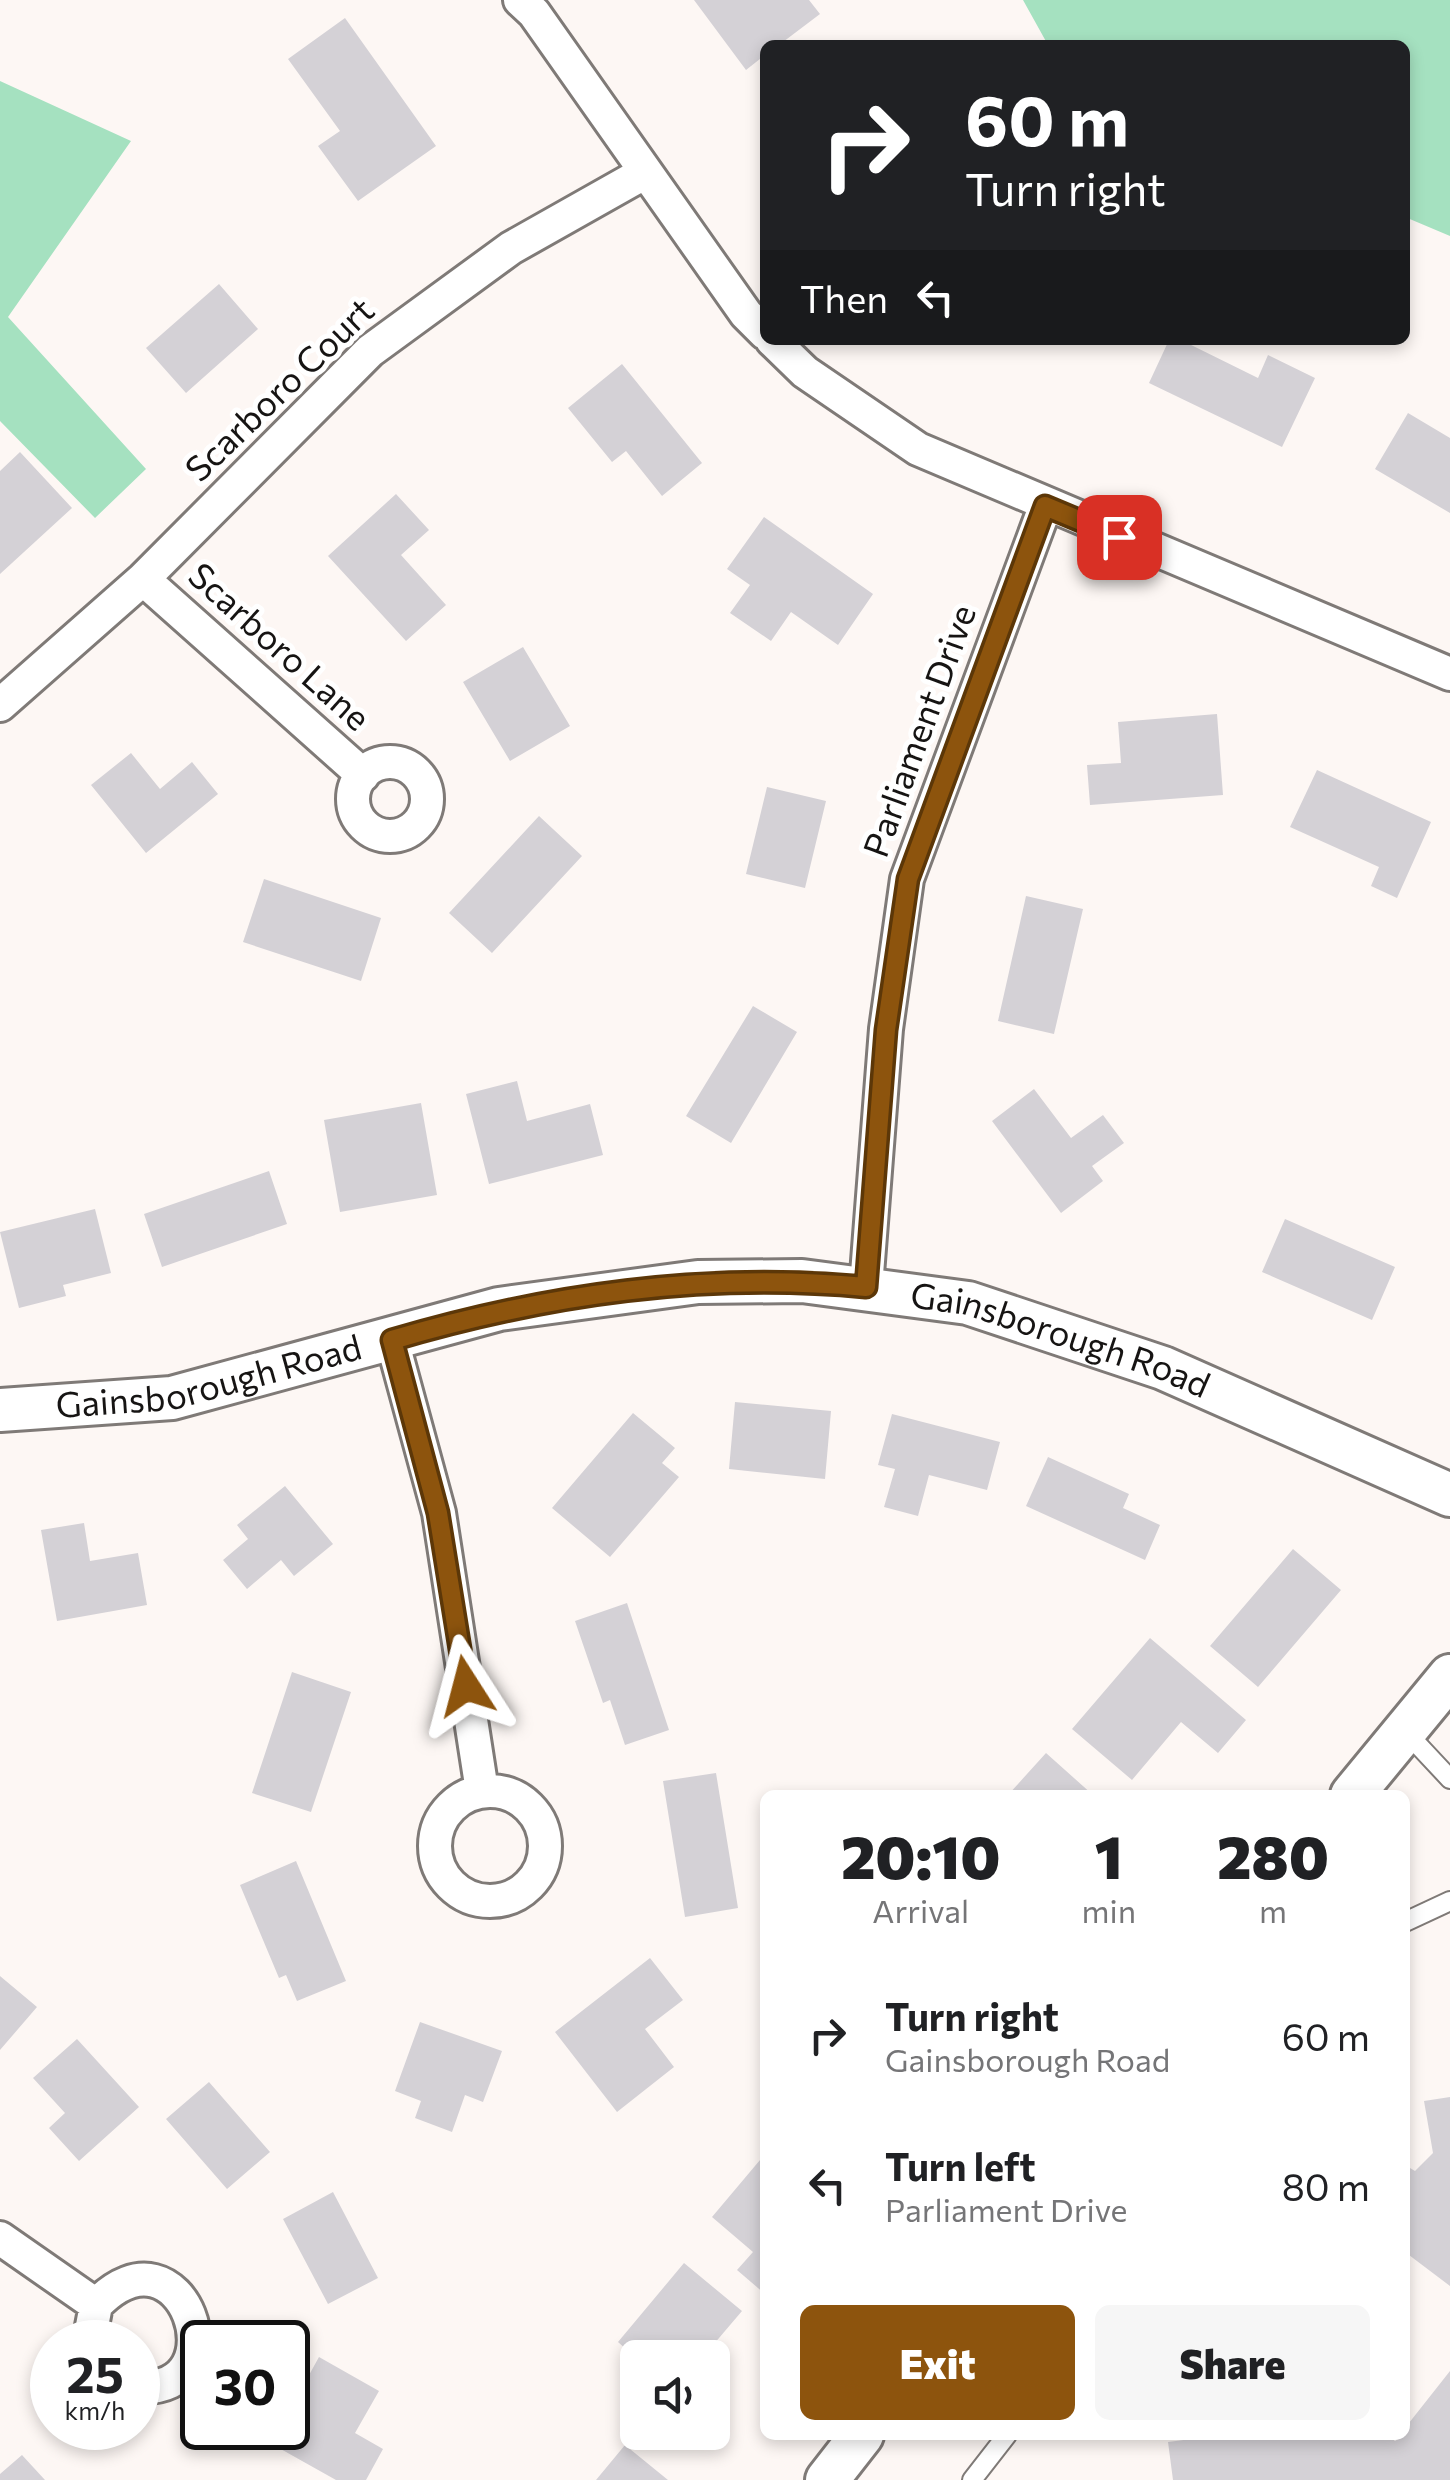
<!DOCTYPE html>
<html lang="en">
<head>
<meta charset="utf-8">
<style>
	:root { --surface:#fff; --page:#f6f6f6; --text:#202124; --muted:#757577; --accent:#8d540d }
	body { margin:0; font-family:Commissioner,sans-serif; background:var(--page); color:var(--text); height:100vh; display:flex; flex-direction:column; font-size:38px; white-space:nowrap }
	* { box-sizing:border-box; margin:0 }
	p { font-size:32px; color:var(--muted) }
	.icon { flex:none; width:55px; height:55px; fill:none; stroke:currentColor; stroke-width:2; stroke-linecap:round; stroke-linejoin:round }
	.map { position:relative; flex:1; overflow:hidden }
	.drawer { position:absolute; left:760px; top:1790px; width:650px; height:650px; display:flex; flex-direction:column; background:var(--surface); border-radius:15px; box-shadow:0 5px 15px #0003 }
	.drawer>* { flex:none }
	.hud { position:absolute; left:760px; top:40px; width:650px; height:305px; border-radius:15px; box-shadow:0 5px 15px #0003; background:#202124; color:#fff; overflow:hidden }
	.buttons { position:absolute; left:620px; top:2340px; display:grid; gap:20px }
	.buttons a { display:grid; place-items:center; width:110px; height:110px; border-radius:15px; background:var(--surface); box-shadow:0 5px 15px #0003; font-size:50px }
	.speed { position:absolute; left:30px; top:2320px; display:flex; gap:20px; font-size:50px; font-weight:700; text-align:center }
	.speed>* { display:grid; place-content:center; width:130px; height:130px; border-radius:50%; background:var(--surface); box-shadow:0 5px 15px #0003; line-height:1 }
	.speed small { font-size:25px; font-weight:400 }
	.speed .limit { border:5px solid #111; border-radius:15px; background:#fff; color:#111 }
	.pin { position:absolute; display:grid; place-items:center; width:85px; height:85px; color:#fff; margin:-42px; border-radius:20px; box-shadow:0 5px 15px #0006 }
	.me { position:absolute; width:110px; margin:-55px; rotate:351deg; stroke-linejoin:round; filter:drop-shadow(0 0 8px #0008) }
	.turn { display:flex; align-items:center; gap:35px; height:210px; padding:0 40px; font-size:45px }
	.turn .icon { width:130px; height:130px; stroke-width:2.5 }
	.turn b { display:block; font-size:70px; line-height:85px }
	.then { display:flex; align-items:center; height:95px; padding:0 40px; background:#0003; gap:20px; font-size:38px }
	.eta { display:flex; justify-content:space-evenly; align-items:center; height:170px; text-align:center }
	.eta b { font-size:60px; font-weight:800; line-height:70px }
	.action { display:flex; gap:20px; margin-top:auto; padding:20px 40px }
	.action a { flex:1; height:115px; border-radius:15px; background:var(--accent); color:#fff; font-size:40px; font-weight:800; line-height:115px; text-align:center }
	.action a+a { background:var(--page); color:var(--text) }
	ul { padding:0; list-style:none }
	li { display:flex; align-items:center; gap:30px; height:150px; padding:0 40px }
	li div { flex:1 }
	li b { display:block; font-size:38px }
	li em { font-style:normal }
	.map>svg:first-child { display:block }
	.green { fill:#a5e1c0 }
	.building { fill:#d4d1d6 }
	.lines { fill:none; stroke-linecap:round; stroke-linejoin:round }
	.service-casing { stroke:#7f7a77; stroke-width:22 }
	.minor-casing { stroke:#7f7a77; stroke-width:38 }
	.tertiary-casing { stroke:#7f7a77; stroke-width:48 }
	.service { stroke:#fff; stroke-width:18 }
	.minor { stroke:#fff; stroke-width:32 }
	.tertiary { stroke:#fff; stroke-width:42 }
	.route-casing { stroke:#5c3708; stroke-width:25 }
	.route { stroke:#8d540d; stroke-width:18 }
	.labels { text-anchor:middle; stroke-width:10; stroke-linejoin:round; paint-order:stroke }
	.street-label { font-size:35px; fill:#161413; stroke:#fff }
</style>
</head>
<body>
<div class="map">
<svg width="1450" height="2480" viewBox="0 0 1450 2480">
	<rect width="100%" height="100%" fill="#fdf7f4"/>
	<!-- green -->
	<path class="green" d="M 1023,0 L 1450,0 L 1450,236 L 1405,217 L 1405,45 L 1048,45 Z
		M 0,81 L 131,141 L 8,317 L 146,469 L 95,518 L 0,421 Z"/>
	<!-- building -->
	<path class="building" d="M 694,0 L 809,0 L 820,14 L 779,45 L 765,45 L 765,55 L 746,70 Z
		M 345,18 L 436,146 L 358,201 L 318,146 L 340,131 L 288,59 Z
		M 219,284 L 258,329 L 186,393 L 146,348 Z
		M 1169,340 L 1181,340 L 1258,378 L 1268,355 L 1315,378 L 1282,447 L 1149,383 Z
		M 622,364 L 702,463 L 662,496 L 626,451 L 612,462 L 568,408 Z
		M 1408,413 L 1450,438 L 1450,513 L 1375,469 Z
		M 20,452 L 72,508 L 0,574 L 0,471 Z
		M 396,494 L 429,530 L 401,555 L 446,605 L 406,641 L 328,556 Z
		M 764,517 L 873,594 L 838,645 L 791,612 L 771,641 L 730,613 L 750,585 L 727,569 Z
		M 523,647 L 570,726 L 510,761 L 463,682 Z
		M 1217,714 L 1223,795 L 1090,805 L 1087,765 L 1121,763 L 1118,722 Z
		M 131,753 L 160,789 L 192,762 L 218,794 L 146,853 L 91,785 Z
		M 1317,770 L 1431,822 L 1397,898 L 1371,886 L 1379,867 L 1290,827 Z
		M 767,787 L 826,801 L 805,888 L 746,874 Z
		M 539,816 L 582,856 L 492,953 L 449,913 Z
		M 264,879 L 381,918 L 361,981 L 243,942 Z
		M 1026,896 L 1083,909 L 1054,1034 L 998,1021 Z
		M 753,1006 L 797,1032 L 731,1143 L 686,1116 Z
		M 517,1081 L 527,1121 L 590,1104 L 603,1155 L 489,1184 L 466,1094 Z
		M 1034,1089 L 1071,1138 L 1103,1115 L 1124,1143 L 1092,1166 L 1103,1181 L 1061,1213 L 992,1121 Z
		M 421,1103 L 437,1195 L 340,1212 L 324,1120 Z
		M 269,1171 L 287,1224 L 162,1267 L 144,1214 Z
		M 95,1209 L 111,1273 L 63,1285 L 66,1296 L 19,1308 L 0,1232 Z
		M 1285,1219 L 1395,1267 L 1372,1320 L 1262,1272 Z
		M 735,1402 L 831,1411 L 825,1479 L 729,1469 Z
		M 633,1413 L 675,1448 L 662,1463 L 679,1477 L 610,1557 L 552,1508 Z
		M 892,1414 L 1000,1442 L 987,1490 L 929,1475 L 918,1516 L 884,1507 L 895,1469 L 878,1465 Z
		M 1048,1457 L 1129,1494 L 1123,1508 L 1160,1525 L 1145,1560 L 1026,1506 Z
		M 285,1486 L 333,1544 L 294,1576 L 281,1560 L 247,1589 L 223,1560 L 248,1539 L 237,1525 Z
		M 84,1523 L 90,1561 L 138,1553 L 147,1605 L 57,1621 L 41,1530 Z
		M 1293,1549 L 1341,1590 L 1258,1687 L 1210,1646 Z
		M 627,1603 L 669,1730 L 625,1745 L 610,1700 L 603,1703 L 575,1621 Z
		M 1150,1638 L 1246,1720 L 1218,1753 L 1181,1722 L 1132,1780 L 1072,1729 Z
		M 292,1672 L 351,1692 L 311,1812 L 252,1793 Z
		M 1046,1753 L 1093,1795 L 1008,1795 Z
		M 716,1773 L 738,1908 L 685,1917 L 663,1781 Z
		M 296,1861 L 346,1981 L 297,2001 L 286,1975 L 279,1978 L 240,1885 Z
		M 650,1958 L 683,2000 L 645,2029 L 674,2067 L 617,2112 L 555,2032 Z
		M 0,1976 L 37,2007 L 0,2050 Z
		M 420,2022 L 502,2051 L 483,2102 L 465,2095 L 452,2132 L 415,2118 L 421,2101 L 395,2091 Z
		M 77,2039 L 139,2107 L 79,2161 L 49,2128 L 65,2113 L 33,2078 Z
		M 209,2082 L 270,2152 L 227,2189 L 166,2119 Z
		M 1450,2097 L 1450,2286 L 1405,2252 L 1405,2165 L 1415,2171 L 1433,2153 L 1424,2101 Z
		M 765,2154 L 765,2294 L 737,2270 L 753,2252 L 712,2217 Z
		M 333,2192 L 378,2278 L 328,2304 L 283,2219 Z
		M 684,2263 L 742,2311 L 702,2358 L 636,2358 L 618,2342 Z
		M 319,2357 L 379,2391 L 355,2433 L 383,2449 L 366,2480 L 336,2480 L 270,2443 L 279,2428 L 288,2428 L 288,2413 Z
		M 1450,2371 L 1450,2480 L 1173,2480 L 1168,2442 L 1222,2435 L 1387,2435 L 1395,2441 L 1405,2435 L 1405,2428 Z
		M 625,2445 L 668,2480 L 596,2480 Z
		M 22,2455 L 45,2480 L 0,2480 L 0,2474 Z"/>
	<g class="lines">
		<defs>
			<path id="service" d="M 1406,1732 L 1450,1779
				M 1405,1922 L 1450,1901
				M 972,2480 L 1007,2435"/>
			<path id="minor" d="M 520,0 L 534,13 L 746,314 L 765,333
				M 772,340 L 805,372 L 918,449 L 1450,674
				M 143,579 L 363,775
				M 0,705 L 143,579 L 370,351 L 511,248 L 644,173
				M353 799a37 37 0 1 1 74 0a37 37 0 1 1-74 0Z
				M 866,1287 L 886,1029 L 907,879 L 1045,507
				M 392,1340 L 439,1513 L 482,1791
				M435 1846a55 55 0 1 1 110 0a55 55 0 1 1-110 0Z
				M 0,2238 L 96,2305
				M 89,2342 L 96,2305 C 183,2215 243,2394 138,2387"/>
			<g id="tertiary">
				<path id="s1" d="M 0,1410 L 172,1398 L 499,1309 L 698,1282 L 802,1281 L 968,1303 L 1163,1368 L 1450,1495"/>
				<path d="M 1352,1795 L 1450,1676"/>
				<path d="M 827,2480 L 862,2435"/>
			</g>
		</defs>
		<!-- service casing -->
		<use href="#service" class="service-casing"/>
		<!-- minor casing -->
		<use href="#minor" class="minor-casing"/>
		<!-- tertiary casing -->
		<use href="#tertiary" class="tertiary-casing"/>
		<!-- service -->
		<use href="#service" class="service"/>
		<!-- minor -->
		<use href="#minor" class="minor"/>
		<!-- tertiary -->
		<use href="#tertiary" class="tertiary"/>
	</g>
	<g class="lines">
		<defs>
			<path id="route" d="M 466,1686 L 438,1513 L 392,1340 C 548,1294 704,1272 866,1287 L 886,1030 L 908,879 L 1045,506 L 1119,537"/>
		</defs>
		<!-- route casing -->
		<use href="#route" class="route-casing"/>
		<!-- route -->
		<use href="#route" class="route"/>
	</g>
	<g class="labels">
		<!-- street labels -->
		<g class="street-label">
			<text transform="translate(280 390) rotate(-44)" y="12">Scarboro Court</text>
			<text transform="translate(279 647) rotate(42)" y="12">Scarboro Lane</text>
			<text transform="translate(920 731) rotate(-70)" y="12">Parliament Drive</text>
			<text dy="12" stroke="none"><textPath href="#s1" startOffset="1082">Gainsborough Road</textPath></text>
			<text dy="12" stroke="none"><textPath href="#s1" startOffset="212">Gainsborough Road</textPath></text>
		</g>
	</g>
</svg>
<div class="buttons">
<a><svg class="icon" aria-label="sound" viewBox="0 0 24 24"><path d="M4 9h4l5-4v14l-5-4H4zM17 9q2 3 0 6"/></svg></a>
</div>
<div class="speed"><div>25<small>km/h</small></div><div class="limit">30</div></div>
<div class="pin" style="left:1119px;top:537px;background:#d93025"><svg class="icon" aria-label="arrive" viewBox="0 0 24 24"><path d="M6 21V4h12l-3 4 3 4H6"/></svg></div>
<svg class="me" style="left:466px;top:1686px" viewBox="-20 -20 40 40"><path d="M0-17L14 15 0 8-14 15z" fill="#8d540d" stroke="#fff" stroke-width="4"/></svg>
<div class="hud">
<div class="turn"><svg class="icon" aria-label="right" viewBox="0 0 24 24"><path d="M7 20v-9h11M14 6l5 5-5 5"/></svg><div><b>60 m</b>Turn right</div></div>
<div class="then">Then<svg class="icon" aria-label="left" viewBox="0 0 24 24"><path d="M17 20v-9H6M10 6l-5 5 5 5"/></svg></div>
</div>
<section class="drawer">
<div class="eta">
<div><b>20:10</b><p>Arrival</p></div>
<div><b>1</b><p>min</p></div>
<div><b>280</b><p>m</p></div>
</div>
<ul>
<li><svg class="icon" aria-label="right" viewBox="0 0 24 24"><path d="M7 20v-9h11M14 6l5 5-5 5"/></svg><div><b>Turn right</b><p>Gainsborough Road</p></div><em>60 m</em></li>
<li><svg class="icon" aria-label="left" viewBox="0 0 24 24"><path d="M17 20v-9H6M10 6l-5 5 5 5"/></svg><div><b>Turn left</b><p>Parliament Drive</p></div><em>80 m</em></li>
</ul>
<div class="action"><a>Exit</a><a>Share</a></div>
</section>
</div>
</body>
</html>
